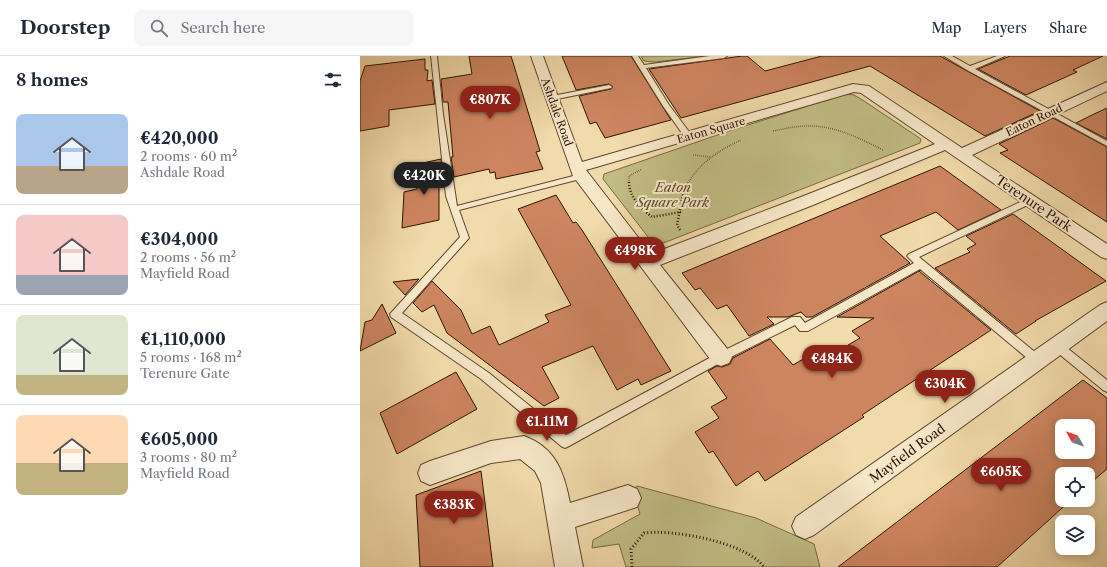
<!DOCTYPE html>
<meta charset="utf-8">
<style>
body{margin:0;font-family:"Libre Caslon Text",serif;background:#f6f6f7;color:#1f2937;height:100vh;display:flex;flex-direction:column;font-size:15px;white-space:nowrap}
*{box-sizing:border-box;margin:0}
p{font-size:13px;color:#747a83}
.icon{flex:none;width:22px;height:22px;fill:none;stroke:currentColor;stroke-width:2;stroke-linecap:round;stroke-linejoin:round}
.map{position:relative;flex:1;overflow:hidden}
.sheet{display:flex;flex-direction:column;background:#fff;width:360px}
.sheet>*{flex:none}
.needle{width:26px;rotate:310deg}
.buttons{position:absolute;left:695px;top:363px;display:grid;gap:8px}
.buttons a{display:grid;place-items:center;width:40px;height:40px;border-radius:8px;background:#fff;box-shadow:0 2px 10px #0003;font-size:20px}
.price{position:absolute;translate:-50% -34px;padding:0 9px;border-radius:14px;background:#8f2418;color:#fff;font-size:13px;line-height:26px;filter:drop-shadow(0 1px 2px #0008)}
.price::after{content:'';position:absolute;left:50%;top:24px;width:12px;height:9px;margin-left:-6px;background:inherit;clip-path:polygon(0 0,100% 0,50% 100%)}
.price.selected{background:#222;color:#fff}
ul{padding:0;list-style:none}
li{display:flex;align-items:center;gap:12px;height:100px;padding:0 16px}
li+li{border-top:1px solid #e0e1e3}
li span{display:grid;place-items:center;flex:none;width:112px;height:80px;border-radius:8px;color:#555}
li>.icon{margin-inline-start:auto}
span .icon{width:48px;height:48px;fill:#fffc;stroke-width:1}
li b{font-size:17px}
h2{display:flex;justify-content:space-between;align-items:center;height:48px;padding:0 16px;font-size:17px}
header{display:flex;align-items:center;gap:24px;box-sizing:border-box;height:56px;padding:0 20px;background:#fff;border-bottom:1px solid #e0e1e3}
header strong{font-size:19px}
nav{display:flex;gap:22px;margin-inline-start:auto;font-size:14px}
.search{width:280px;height:36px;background:#f6f6f7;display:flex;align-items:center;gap:10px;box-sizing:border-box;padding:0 14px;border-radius:8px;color:#747a83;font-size:15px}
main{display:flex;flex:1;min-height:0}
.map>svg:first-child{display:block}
.green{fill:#c1bd84;stroke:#786942}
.building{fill:#cd8560;stroke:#2e1500;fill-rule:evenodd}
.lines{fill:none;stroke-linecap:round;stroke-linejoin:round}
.service-casing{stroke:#5f462b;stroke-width:2}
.minor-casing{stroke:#5f462b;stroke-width:2}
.path-far2{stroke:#2e1500;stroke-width:1.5;stroke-dasharray:0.5 1.5;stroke-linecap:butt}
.path-far1{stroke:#2e1500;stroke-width:2.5;stroke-dasharray:1 2;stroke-linecap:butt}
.path{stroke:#2e1500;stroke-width:3;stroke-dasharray:1 2.5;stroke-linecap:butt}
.service{fill:#f6e7c8;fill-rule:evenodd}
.minor{fill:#f6e7c8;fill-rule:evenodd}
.labels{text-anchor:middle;stroke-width:4;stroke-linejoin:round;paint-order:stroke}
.far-street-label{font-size:11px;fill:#2e1500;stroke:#f6e7c8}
.park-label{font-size:13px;font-style:italic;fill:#5a4728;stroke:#f6e7c8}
.street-label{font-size:13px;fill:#2e1500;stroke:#f6e7c8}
</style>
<header>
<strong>Doorstep</strong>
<div class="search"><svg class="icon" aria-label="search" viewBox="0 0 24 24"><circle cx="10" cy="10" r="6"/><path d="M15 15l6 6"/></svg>Search here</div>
<nav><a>Map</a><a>Layers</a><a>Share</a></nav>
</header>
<main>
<section class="sheet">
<h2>8 homes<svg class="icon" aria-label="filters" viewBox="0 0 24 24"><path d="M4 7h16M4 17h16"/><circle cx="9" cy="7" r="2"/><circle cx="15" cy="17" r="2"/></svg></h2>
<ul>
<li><span style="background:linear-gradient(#a9c7e8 65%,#b9a48a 0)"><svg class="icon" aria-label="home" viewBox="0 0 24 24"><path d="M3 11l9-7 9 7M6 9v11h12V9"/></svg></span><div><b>€420,000</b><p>2 rooms · 60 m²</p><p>Ashdale Road</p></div></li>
<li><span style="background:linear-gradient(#f6c9c9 75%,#9aa5b1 0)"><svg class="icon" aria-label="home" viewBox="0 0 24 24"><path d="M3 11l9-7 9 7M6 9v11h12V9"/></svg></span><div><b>€304,000</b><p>2 rooms · 56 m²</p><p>Mayfield Road</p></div></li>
<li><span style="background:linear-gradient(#dfe7d0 75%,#c2b280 0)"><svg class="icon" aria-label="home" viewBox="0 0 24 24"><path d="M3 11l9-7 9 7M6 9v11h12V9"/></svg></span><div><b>€1,110,000</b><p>5 rooms · 168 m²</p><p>Terenure Gate</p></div></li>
<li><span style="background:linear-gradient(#ffd9b3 60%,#c2b280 0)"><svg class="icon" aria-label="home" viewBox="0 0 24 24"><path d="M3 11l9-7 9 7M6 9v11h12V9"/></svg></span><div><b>€605,000</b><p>3 rooms · 80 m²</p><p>Mayfield Road</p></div></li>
</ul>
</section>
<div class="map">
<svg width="747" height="511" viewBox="0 0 747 511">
<rect width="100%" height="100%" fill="#f1daab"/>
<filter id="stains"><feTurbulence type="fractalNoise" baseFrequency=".005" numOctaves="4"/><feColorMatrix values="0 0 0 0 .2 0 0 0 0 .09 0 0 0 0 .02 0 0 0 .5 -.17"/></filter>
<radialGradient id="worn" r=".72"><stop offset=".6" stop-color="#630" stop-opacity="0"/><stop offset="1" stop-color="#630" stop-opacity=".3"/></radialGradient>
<!-- green -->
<path class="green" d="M281 0H347L295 6 284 5Z
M486 38 494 39 501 43 561 83 560 87 306 186 297 188 292 186 243 123 244 118 372 74Z
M277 430 396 462 454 488 460 511H266L259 488 232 492 233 484 280 458 273 434Z"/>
<!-- building -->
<path class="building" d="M109 0H151L180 95 176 96 183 113 136 123 135 116 130 117 129 113 94 121 91 101H93L88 46H83L81 23 112 18Z
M202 0H271L311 64 245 82 236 66 230 68 219 40 251 33 253 31 249 28 216 34Z
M382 0H387L405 15 462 0H580L680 55 625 80 510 10 321 62 289 13Z
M650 0H743L713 14 717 16 666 39 618 13Z
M65 3V14H68L67 25 72 24 75 48 29 54V70L0 75V25L5 10Z
M747 52V83L716 67 732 59Z
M693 62 747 91V166L640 97 648 94 639 88Z
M81 103 83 123 79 124V164L42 172 44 136 57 133 58 108Z
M580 110 641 154 598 174 576 156 520 180 550 207 452 261H446L441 256 428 261H407L414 268 389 280 367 249 357 253 340 232 335 234 322 217Z
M196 139 213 167 216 166 222 174 311 315 281 329 278 323 257 334 233 290 182 311 199 342 184 350 87 277 74 249 62 256 53 247 72 225 101 254 112 278 130 270 139 289 189 266 185 259 211 249 158 153Z
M653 158 746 225 675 265H676L656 278 575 212 610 196 607 193 616 188 606 180Z
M559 215 631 274 502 359 504 361 405 425 398 415 376 430 353 395 349 397 335 376 359 362 351 351 367 342 348 315 357 310 362 311 370 308 373 302 410 283 433 309 445 302 453 310 500 282 492 275 514 262 477 261Z
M59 223 45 239 33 226Z
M22 248 36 277 0 295 5 266 12 264Z
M96 316 117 353 37 398 20 357Z
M723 324 747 342V413L728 429V418H702V444H711L637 511H478ZM702 370H728V396H702Z
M121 415 133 511H60L56 439Z"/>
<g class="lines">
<!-- service casing -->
<g class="service-casing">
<path id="service" d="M71 0H77L83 58 97 150 221 118 225 120 224 122 99 154 109 182 42 257 129 317 206 379 357 298 432 261H440L445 267 554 207 547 200 549 198 671 141 675 144 674 146 559 201 681 301 682 304 681 307 677 308 673 307 560 213 448 275H440L435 269 365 304 209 390 205 392 201 390 121 323 31 261 30 258 100 181 86 140Z
M272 0H278L284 9 350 0H367L364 2 286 12 309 49 333 81 332 83H326L303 50Z
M584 0H592L610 10 637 0H645L615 13 747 85V90L607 14Z
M249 29 252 31 251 32 192 44 189 42 192 40Z
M697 286 701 287 747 324V336L743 334 693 293 692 290 693 287Z"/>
</g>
<!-- minor casing -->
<g class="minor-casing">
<path id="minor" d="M171 0H183L222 106 493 28 509 30 602 92 747 26V35L612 99 747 188V203L741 201 585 94 453 149 300 209 369 295 372 301 369 307 361 310 353 307 213 120ZM494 36 501 37 575 88 441 141 291 198 226 114Z
M747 246V265L454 479 445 483 436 479 432 470 436 461 740 249Z
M164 380C196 392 204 416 210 447L268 429 277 433 281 442 277 451 215 471 223 511H195L181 427 175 415 160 403 131 407 70 429 61 425 58 417 61 409 70 405 131 385Z"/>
</g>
<!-- path-far2 -->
<path class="path-far2" d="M413 75C424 73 435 70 447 70 474 69 499 82 523 94
M333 99 350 101
M269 127V120L282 113
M328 127C340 106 360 94 381 84"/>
<!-- path-far1 -->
<path class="path-far1" d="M269 126C269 141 281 152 292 161L321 156
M320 174 317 169 323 139 328 126"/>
<!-- path -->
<path class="path" d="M272 511 271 493 284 477C313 473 385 486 404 511"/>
<!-- service -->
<use href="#service" class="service"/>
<!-- minor -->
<use href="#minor" class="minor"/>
</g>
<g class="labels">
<!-- far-street labels -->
<g class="far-street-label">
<text transform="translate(197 56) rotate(70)" y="4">Ashdale Road</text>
<text transform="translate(674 64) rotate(-25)" y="4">Eaton Road</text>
<text transform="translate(351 74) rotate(-16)" y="4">Eaton Square</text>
</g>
<!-- park labels -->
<g class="park-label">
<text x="313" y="136">Eaton<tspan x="313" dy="15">Square Park</tspan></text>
</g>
<!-- street labels -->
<g class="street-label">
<text transform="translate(674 147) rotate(34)" y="5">Terenure Park</text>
<text transform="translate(547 397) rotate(-36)" y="5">Mayfield Road</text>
</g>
</g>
<rect width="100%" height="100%" filter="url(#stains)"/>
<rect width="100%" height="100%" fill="url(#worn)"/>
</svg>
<div class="buttons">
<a><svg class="needle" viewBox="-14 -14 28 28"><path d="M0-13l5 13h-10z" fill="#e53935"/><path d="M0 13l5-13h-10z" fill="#747a83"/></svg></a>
<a><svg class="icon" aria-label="locate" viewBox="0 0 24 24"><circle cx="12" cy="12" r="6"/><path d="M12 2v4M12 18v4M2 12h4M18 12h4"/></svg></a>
<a><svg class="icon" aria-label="layers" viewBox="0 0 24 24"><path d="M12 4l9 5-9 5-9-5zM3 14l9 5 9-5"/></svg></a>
</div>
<b class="price" style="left:130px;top:64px">€807K</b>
<b class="price selected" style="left:64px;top:140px">€420K</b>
<b class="price" style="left:275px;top:215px">€498K</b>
<b class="price" style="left:472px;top:323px">€484K</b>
<b class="price" style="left:585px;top:348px">€304K</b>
<b class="price" style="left:187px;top:386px">€1.11M</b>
<b class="price" style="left:641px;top:436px">€605K</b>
<b class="price" style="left:94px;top:469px">€383K</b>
</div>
</main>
